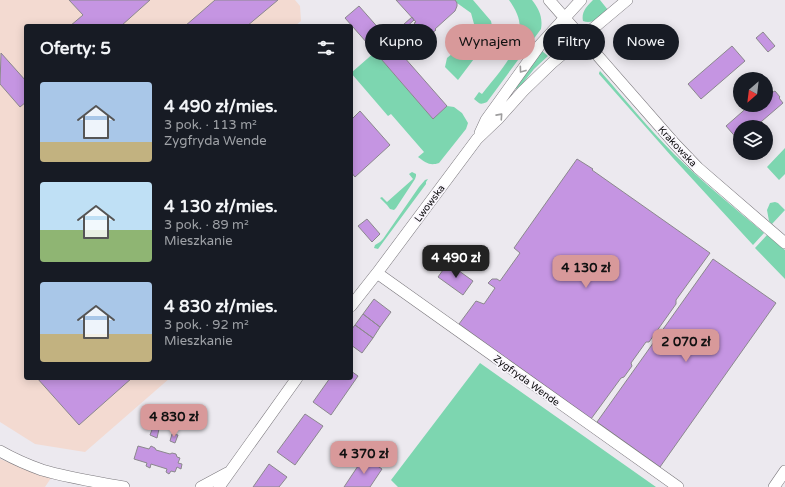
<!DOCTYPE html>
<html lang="pl">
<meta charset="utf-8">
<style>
body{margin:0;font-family:"Varela Round",sans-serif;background:#20242c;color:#f1f3f6;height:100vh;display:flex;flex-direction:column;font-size:15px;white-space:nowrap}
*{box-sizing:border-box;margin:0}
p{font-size:13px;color:#9ea1a6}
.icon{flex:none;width:22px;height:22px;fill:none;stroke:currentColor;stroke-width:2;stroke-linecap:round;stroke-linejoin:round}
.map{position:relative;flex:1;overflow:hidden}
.details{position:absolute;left:24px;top:24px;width:329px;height:356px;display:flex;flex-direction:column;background:#171b24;border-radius:4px;box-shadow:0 2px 10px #0003}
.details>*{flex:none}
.banner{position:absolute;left:365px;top:24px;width:360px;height:36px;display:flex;gap:8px}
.needle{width:26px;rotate:208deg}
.fabs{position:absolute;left:733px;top:72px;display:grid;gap:8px}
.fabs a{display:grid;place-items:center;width:40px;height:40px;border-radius:50%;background:#171b24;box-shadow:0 2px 10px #0003;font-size:20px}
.price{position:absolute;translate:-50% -34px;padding:0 9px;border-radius:8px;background:#d8999a;color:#111;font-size:13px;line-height:26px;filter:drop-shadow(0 1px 2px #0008)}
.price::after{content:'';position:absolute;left:50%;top:24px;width:12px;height:9px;margin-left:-6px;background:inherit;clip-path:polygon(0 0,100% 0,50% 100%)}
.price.active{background:#222;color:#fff}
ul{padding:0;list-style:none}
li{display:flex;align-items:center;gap:12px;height:100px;padding:0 16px}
li span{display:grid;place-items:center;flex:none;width:112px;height:80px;border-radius:4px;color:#555}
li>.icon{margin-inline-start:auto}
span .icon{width:48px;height:48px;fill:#fffc;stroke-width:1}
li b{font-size:17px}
h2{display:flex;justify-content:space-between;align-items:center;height:48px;padding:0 16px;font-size:17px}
.chip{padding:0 14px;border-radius:18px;background:#171b24;box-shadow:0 2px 10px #0003;font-size:14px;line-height:36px}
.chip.active{background:#d8999a;color:#111}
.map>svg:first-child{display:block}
.industrial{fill:#f3dad1}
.green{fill:#7dd6b0}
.building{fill:#c595e2;stroke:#8b888d}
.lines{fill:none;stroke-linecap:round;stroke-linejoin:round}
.minor-casing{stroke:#7b787d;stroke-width:12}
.minor{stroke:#fff;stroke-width:11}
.oneway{stroke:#9e9d9e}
.labels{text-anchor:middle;stroke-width:3.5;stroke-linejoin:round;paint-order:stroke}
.street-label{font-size:10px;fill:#0c0b0d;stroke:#f9f6fc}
</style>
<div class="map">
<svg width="785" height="487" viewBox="0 0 785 487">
<rect width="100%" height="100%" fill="#ece9ef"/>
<!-- industrial -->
<path class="industrial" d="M0 0H295L300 6 301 21 295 26H26V378H170L85 452 35 444 0 422Z
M0 459 51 478 45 487H0Z"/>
<!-- green -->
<path class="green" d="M454 0H473L491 21 493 31 489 39 458 80 445 67 447 58 464 44 473 35 474 24 471 13 457 3Z
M509 0H532C539 9 543 17 541 29L487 102C480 105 480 104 474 99L479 92 482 94C498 73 529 42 517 14 515 9 512 4 509 0Z
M593 0H600L608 10C601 16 593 25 583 21 581 12 587 6 593 0Z
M542 51 548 56 534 69 520 87 517 89 515 88Z
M375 52 433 118 447 106 454 107 462 113 468 123 466 129 439 163C430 166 426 163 418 157L424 152 391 114 388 116 351 73Z
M600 71C625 99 648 128 674 154 702 182 734 207 764 233L753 245 673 158 599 74V73Z
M785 148V174L779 180 767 167Z
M412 172 416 174V176L415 179 396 208 394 210 390 209 387 205 380 198 382 197 387 202 413 179 409 174Z
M428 179 426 182V184L378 249 374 248 375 245 380 242 383 239 419 187 425 180Z
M775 202 778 203 785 210 772 224 769 221 767 210 770 203Z
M767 235 785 250V279L755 248Z
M480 363 656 487H398L391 480Z"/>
<!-- building -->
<path class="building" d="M69 0H150L121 26H70L83 15Z
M215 0H278L247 26H185Z
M396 0H455L457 3V6L455 11 435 29 436 30 427 37 414 23 416 22Z
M359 6 389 40 375 52 345 18Z
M412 17 414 20 390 42 387 39Z
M763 32 775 46 768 52 756 38Z
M389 40 447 106 433 119 375 52Z
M732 46 745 61 701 99 688 84Z
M1 53 26 81V102L20 107 0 84Z
M769 88 773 92 775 91 780 97 779 98 783 103 755 127H740V141H739L726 126 750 105H766V91Z
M360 111 390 145 355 177 351 172V120Z
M577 159 593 169 592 170 710 253 676 300V304L649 342H646L631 363 632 366 624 377 621 378 591 419 459 324 476 301 484 304 495 288 488 283 492 279H497L500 281 520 253 514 248Z
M367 219 380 234 372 242 358 226Z
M713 259 776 303 660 467 597 422Z
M448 263 473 281 463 295 438 277Z
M374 299 391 312 380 327 363 314Z
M363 314 380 327 373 338 355 325Z
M355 325 373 338 362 353 351 345V330Z
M351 371 358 376 331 415 313 402 330 378H351Z
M37 378H132L79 425Z
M305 414 323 426 295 465 277 452Z
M153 427 159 429 157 438 150 435Z
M172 434 178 435 175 443 170 441Z
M138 446 149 449 151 446 155 448 156 450 170 454 172 453 176 454 177 457 180 458 178 463 182 464 181 469 177 467 175 472 171 471 169 474 166 472 167 469 151 464 150 468 146 466 147 463 134 459Z
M364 457 382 469 370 487H344Z
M269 464 287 477 279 487H253Z"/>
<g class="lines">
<!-- minor casing -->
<g class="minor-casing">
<path id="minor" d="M549 0 675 144 698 168 785 243
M480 133 486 120 540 45 581 0
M377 273 678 487
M351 306 377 273 477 139 498 119 523 91 552 63 627 0
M0 451C14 459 28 465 42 470 69 478 97 482 124 487
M201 487 227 473
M219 487 297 378
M774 487 785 471"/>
</g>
<!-- minor -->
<use href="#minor" class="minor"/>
</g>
<!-- one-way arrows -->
<defs><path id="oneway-chevron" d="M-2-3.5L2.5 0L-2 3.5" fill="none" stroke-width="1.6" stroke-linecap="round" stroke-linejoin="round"/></defs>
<g class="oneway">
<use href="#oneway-chevron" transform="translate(522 70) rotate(126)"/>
<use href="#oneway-chevron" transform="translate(500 116) rotate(-48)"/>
</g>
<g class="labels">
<!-- street labels -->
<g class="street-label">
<text transform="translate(678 146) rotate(47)" y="4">Krakowska</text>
<text transform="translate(429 203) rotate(-53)" y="4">Lwowska</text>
<text transform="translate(527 380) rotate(36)" y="4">Zygfryda Wende</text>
</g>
</g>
</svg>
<div class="fabs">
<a><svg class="needle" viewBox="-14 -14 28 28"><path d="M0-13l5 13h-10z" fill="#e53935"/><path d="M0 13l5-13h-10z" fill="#9ea1a6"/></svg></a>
<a><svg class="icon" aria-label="layers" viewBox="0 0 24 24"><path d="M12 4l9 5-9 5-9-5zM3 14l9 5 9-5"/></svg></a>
</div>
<b class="price active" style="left:456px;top:279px">4 490 zł</b>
<b class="price" style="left:586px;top:289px">4 130 zł</b>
<b class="price" style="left:686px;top:363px">2 070 zł</b>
<b class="price" style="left:174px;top:438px">4 830 zł</b>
<b class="price" style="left:364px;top:475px">4 370 zł</b>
<div class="banner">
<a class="chip">Kupno</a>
<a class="chip active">Wynajem</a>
<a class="chip">Filtry</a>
<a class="chip">Nowe</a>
</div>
<section class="details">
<h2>Oferty: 5<svg class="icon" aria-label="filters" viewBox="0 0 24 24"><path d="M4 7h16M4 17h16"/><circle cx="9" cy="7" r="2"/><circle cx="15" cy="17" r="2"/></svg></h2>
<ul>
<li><span style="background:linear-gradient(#a9c7e8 75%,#c2b280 0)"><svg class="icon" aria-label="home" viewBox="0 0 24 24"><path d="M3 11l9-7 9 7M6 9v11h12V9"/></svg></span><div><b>4 490 zł/mies.</b><p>3 pok. · 113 m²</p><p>Zygfryda Wende</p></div></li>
<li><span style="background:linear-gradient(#bfe0f5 60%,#8fb573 0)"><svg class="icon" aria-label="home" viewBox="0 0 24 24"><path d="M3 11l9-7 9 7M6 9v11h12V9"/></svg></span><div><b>4 130 zł/mies.</b><p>3 pok. · 89 m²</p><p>Mieszkanie</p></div></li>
<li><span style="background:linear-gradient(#a9c7e8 65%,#c2b280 0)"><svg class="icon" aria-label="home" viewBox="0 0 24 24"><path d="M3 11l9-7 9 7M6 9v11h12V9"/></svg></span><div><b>4 830 zł/mies.</b><p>3 pok. · 92 m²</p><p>Mieszkanie</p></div></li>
</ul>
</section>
</div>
